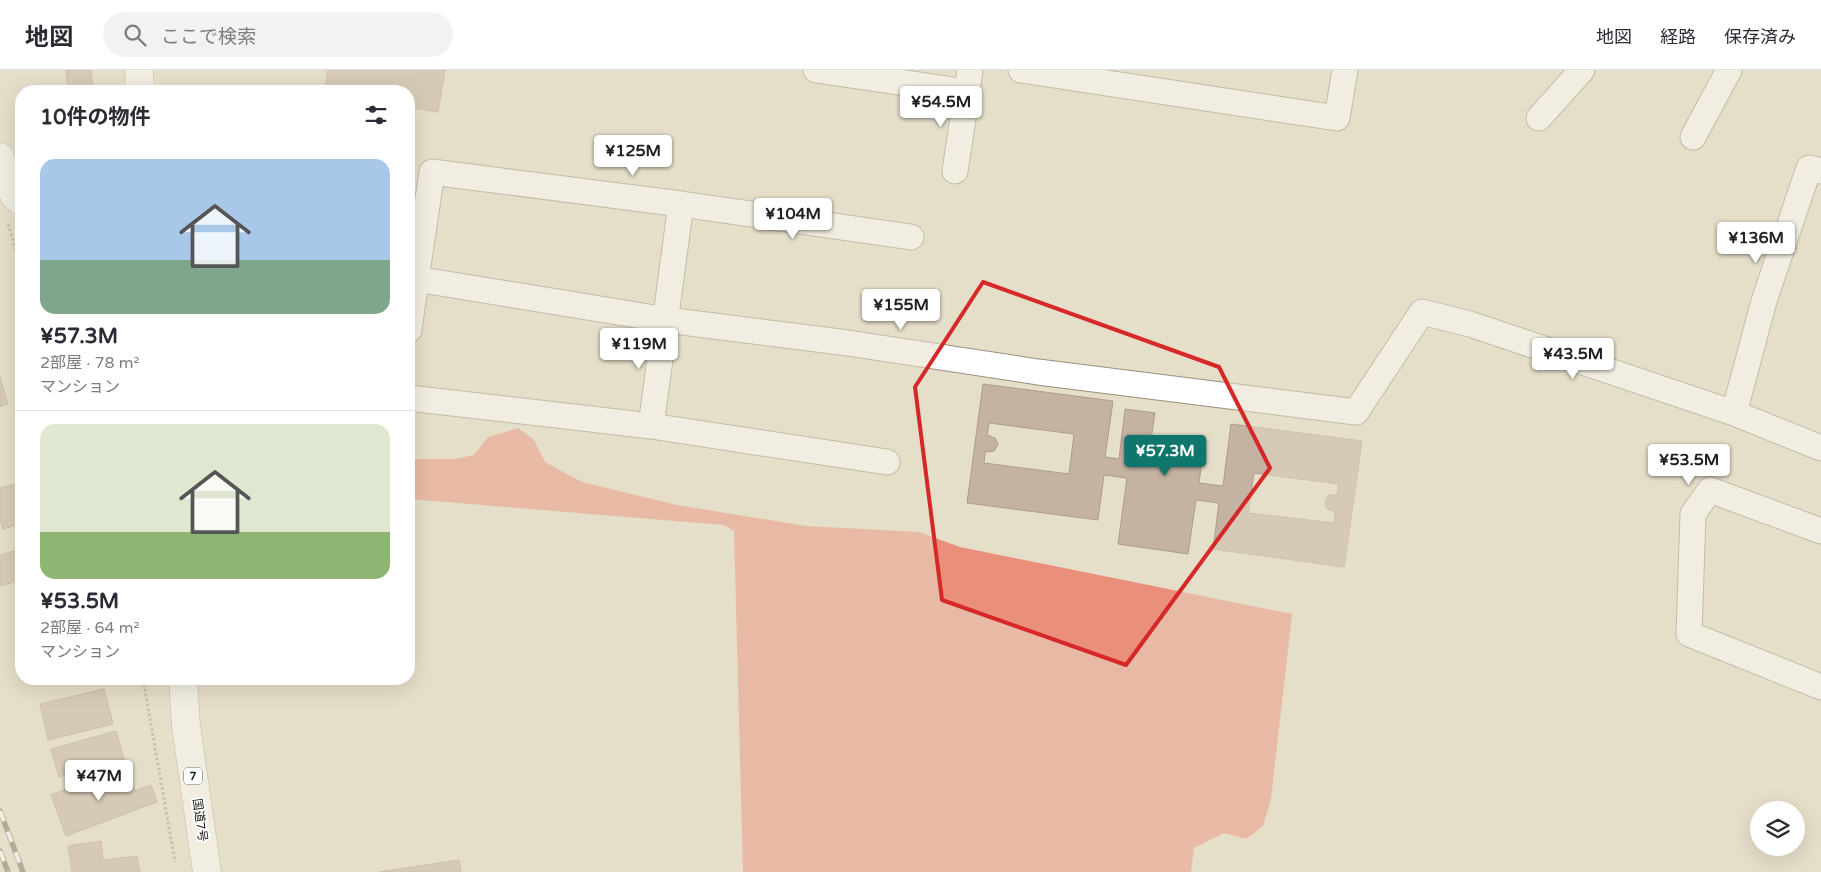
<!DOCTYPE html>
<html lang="ja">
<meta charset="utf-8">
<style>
body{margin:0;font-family:"Varela Round","Noto Sans JP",sans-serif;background:#f2f2f3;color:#2b2b33;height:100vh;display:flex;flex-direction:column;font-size:19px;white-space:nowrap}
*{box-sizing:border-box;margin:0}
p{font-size:16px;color:#7c7c81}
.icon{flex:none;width:28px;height:28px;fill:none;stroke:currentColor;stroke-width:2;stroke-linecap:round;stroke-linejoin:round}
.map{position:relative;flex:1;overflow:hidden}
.side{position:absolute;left:15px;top:15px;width:400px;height:600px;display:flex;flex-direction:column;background:#fff;border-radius:20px;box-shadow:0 5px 20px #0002}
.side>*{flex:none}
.buttons{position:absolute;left:1750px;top:731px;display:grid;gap:10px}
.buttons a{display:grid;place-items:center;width:55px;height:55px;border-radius:50%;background:#fff;box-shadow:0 5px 20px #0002;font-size:25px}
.price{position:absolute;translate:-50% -42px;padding:0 11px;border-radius:5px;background:#fff;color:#222;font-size:16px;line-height:32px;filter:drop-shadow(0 1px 2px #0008)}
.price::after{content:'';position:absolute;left:50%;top:30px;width:15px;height:11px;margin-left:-8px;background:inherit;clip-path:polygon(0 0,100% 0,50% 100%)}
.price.current{background:#0f766e;color:#fff}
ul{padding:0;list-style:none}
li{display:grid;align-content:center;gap:10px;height:265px;padding:0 25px}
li+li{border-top:1px solid #e1e1e2}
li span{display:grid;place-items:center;height:155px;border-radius:15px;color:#555}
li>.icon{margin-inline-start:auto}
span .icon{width:90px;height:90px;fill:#fffc;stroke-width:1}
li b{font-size:21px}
h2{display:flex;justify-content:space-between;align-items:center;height:60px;padding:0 25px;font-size:21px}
header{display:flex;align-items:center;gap:30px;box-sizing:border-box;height:70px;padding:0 25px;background:#fff;border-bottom:1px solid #e1e1e2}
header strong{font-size:24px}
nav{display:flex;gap:28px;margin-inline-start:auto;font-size:18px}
.search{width:350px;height:45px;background:#f2f2f3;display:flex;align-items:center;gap:12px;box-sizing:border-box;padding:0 18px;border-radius:28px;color:#7c7c81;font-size:19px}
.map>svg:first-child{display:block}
.forest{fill:#ea8f7b}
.building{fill:#c4b2a3;stroke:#ad9b8d;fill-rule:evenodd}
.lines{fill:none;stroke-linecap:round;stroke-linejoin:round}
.minor-casing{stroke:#99917e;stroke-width:27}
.tertiary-casing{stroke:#99917e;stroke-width:29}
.trunk-casing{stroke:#99917e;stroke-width:29}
.path{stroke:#a19c8b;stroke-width:3;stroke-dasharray:2.5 2.5;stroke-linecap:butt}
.minor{stroke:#fff;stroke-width:25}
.tertiary{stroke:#fff;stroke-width:28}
.trunk{stroke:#fff;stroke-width:28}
.rail-casing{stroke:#757063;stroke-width:5.5}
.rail{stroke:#fff;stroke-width:4;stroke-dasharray:11;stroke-linecap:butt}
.marked{fill:none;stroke:#d62828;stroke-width:4;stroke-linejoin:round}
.labels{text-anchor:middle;stroke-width:4;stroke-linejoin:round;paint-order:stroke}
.shield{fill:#fff;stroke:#5e5c57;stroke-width:1}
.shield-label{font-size:11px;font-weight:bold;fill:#19160f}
.street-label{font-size:12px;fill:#19160f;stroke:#fff}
</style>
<header>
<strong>地図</strong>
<div class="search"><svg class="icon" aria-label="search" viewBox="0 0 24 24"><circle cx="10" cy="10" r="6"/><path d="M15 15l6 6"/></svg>ここで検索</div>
<nav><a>地図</a><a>経路</a><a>保存済み</a></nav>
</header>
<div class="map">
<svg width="1821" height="802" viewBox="0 0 1821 802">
<rect width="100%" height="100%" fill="#e5dec9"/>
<!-- forest -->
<path class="forest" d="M518 358 534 370 545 392 582 412 677 435 806 456 919 462 960 477 1292 544 1271 729 1263 756 1246 769 1224 763 1194 778 1191 802H743L734 461 724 455 409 429V389H455L474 385 488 367Z"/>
<!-- building -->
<path class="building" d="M66 0H91L93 21H68Z
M328 0H445L438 42 409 37V21H324Z
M0 307 8 334 0 337Z
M983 314 1113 331 1105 387 1119 389 1125 339 1155 343 1150 376 1203 383 1199 413 1223 416 1231 354 1362 371 1344 497 1213 479 1219 433 1196 430 1188 484 1118 474 1127 408 1104 405 1098 450 967 433ZM989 353 1074 364 1069 404 984 393 985 382 994 381 998 374 995 368 987 365ZM1254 403 1339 414 1337 425H1329L1325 431 1327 439 1335 442 1334 453 1248 443Z
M16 414 18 423 21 422V454L3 459 0 449V418Z
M21 479V510L0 516V485Z
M104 619 113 654 48 670 40 634Z
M116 661 124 689 59 707 51 679Z
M108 703 110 710 128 703 135 721 151 715 157 732 66 766 51 725Z
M101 771 103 790 137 786 140 802H72L68 776Z
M459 790 461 802H379Z"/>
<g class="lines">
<!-- minor casing -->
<g class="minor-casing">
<path id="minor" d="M816 0 967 22 970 0
M1021 0 1337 48 1345 0
M1539 48 1582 0
M1693 67 1729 0
M955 101 967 22
M681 134 911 167
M409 208 416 209 409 260
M409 328 651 356 887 392
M1734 343 1764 231 1809 98 1821 101
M651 356 681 134 432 102 416 209 667 250 848 273 1038 302 1356 342 1422 242 1470 254 1734 343 1821 378
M1821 461 1710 420 1693 444 1689 564 1821 617"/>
</g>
<!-- tertiary casing -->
<g class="tertiary-casing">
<path id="tertiary" d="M0 87 14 125 21 131"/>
</g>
<!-- trunk casing -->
<g class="trunk-casing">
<path id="trunk" d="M139 0 140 21
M183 609 186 656 207 802"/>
</g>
<!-- path -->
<path class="path" d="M8 154 21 197
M143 609 175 792"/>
<!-- minor -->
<use href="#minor" class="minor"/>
<!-- tertiary -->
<use href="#tertiary" class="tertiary"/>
<!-- trunk -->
<use href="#trunk" class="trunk"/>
<!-- rail casing -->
<g class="rail-casing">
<path id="rail" d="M0 741 23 802
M0 781 8 802"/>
</g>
<!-- rail -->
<use href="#rail" class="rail"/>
</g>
<!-- marked area -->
<path d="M0 0H1821V802H0ZM983 212 1219 297 1270 398 1126 595 942 530 915 317Z" fill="#e5dec9" fill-opacity=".55" fill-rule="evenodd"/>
<path class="marked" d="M983 212 1219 297 1270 398 1126 595 942 530 915 317Z"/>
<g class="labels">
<!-- shield labels -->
<rect class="shield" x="184" y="697.5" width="18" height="17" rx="4"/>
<g class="shield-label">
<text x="193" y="710">7</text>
</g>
<!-- street labels -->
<g class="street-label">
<text transform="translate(200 750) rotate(82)" y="4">国道7号</text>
</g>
</g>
</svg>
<div class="buttons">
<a><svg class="icon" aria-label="layers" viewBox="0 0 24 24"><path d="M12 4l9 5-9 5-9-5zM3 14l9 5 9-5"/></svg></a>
</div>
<b class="price" style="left:941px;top:58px">¥54.5M</b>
<b class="price" style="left:633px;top:107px">¥125M</b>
<b class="price" style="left:793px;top:170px">¥104M</b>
<b class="price" style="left:1756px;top:194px">¥136M</b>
<b class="price" style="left:901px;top:261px">¥155M</b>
<b class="price" style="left:639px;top:300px">¥119M</b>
<b class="price" style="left:1573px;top:310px">¥43.5M</b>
<b class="price current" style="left:1165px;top:407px">¥57.3M</b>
<b class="price" style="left:1689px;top:416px">¥53.5M</b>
<b class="price" style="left:99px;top:732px">¥47M</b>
<section class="side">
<h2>10件の物件<svg class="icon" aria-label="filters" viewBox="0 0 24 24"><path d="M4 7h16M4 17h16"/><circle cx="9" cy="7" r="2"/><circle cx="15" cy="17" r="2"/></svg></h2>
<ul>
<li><span style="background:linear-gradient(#a9c7e8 65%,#7fa58c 0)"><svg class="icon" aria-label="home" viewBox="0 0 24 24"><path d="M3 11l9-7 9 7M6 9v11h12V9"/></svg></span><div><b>¥57.3M</b><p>2部屋 · 78 m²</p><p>マンション</p></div></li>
<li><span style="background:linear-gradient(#dfe7d0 70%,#8fb573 0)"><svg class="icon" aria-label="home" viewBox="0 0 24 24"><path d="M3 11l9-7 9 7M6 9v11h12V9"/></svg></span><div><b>¥53.5M</b><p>2部屋 · 64 m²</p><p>マンション</p></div></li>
</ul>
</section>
</div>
